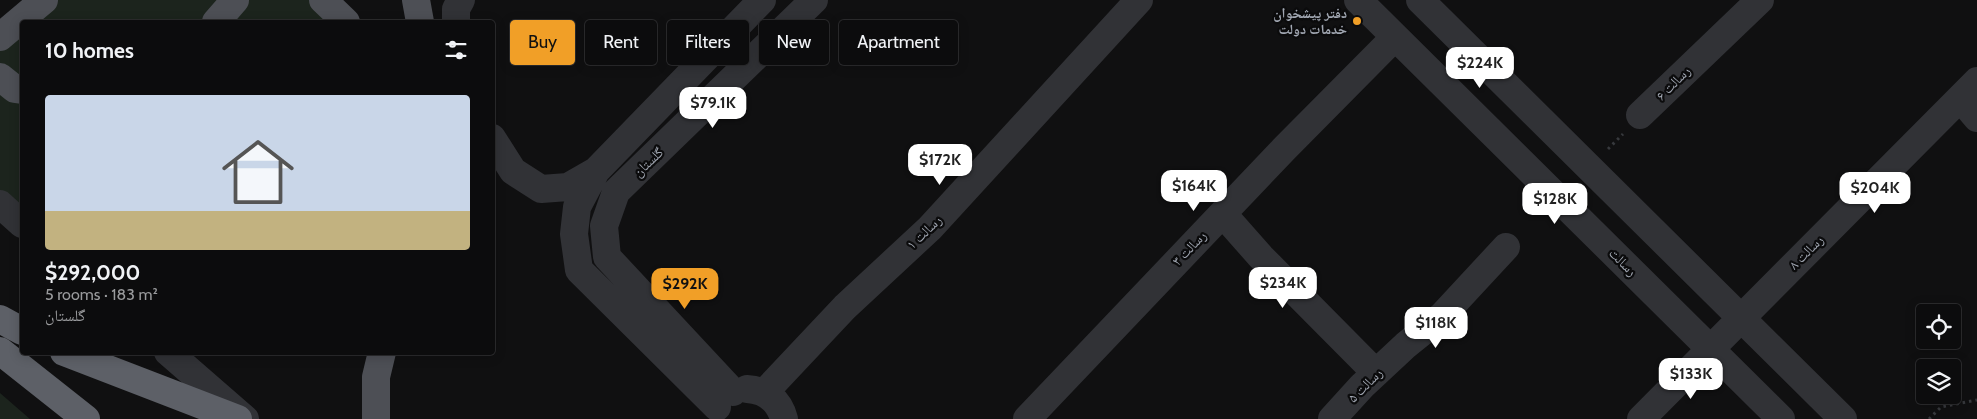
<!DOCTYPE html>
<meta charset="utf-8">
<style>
body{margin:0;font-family:Cabin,"Noto Naskh Arabic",sans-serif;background:#1a1a1b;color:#f1f3f6;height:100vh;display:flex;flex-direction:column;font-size:19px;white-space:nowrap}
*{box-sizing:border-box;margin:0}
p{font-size:16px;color:#9a9b9d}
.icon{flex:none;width:28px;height:28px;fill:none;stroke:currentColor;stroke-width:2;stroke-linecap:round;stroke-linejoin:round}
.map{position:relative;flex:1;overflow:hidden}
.side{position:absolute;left:20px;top:20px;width:475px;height:335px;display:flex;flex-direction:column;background:#0c0c0d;border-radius:5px;box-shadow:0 2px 12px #0003,0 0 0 1px #2c2c2e}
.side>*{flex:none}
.top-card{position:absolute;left:510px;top:20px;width:475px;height:45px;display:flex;gap:10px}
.fabs{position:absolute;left:1916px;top:304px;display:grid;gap:10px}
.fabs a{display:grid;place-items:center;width:45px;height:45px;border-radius:5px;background:#0c0c0d;box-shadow:0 2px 12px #0003,0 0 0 1px #2c2c2e;font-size:25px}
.price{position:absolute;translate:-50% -42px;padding:0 11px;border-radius:10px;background:#fff;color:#222;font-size:16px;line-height:32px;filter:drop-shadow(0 1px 2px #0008)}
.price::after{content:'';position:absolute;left:50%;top:30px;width:15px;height:11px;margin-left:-8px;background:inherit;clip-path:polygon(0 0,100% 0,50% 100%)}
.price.active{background:#f19f27;color:#111}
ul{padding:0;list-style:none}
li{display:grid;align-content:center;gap:10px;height:265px;padding:0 25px}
li span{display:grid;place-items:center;height:155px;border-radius:5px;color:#555}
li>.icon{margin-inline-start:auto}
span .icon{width:90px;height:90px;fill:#fffc;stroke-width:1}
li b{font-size:21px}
h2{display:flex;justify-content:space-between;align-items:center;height:60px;padding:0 25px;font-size:21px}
.tag{padding:0 18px;border-radius:5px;background:#0c0c0d;box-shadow:0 2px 12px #0003,0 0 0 1px #2c2c2e;font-size:18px;line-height:45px}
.tag.active{background:#f19f27;color:#111}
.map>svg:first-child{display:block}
.green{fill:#1c241d}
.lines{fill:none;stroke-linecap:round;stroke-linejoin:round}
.path{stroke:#37393d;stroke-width:3;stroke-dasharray:2.5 4;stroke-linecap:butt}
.minor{stroke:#313236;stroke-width:28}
.major{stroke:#4d4f55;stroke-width:28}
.highway{stroke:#5d6067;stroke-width:28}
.poi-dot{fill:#f19f27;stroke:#0b0b0c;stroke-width:2}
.labels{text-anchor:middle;stroke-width:4.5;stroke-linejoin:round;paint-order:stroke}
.poi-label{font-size:14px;font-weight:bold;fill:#a1a7b2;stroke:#0b0b0c;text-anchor:end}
.street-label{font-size:14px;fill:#a1a7b2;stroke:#0b0b0c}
</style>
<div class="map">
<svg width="1977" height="419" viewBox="0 0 1977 419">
<rect width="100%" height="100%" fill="#101011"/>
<!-- green -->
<path class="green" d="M57 0H318L342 22H22V213L0 193V39L40 6Z
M0 393 30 419H0Z"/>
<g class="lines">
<!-- path -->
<path class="path" d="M1608 149 1623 134
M1929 419 1941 407 1977 400"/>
<!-- minor -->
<path class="minor" d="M1358 0 1781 419
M1420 0 1843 419
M456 22V9L461 0
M1961 99 1977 118
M1640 115 1760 0
M492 138 513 171 541 189 568 187 596 171
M0 204 22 224
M1223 214 1261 257 1376 373
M168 352 245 419
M747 389C766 390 779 400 784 419
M733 392 607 257 604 226 616 192 814 0
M765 392 845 307 930 228 1139 0
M717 407 579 270 574 234 577 207 596 171 762 0
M1027 419 1284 149 1395 37
M1332 419 1362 386 1406 345 1442 316 1506 247
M1641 419 1977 81"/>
<!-- major -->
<path class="major" d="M323 0 346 22
M416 0 420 22
M216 22 235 0
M0 37 44 0
M0 77 15 89 22 90
M376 419V377L382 352"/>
<!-- highway -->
<path class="highway" d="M0 319 22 331
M0 351 86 419
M64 352 238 419"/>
</g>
<!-- markers -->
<circle class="poi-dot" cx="1357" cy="21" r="5"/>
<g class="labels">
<!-- poi labels -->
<g class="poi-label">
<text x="1347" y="18">دفتر پیشخوان<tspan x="1347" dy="16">خدمات دولت</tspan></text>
</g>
<!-- street labels -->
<g class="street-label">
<text transform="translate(1673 83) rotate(-45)" y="5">رسالت ۶</text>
<text transform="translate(648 162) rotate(-43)" y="5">گلستان</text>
<text transform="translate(924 232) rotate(-44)" y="5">رسالت ۱</text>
<text transform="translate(1189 248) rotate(-46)" y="5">رسالت ۳</text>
<text transform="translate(1806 252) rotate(-45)" y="5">رسالت ۸</text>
<text transform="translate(1623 262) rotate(45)" y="5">رسالت</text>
<text transform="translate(1365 385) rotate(-45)" y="5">رسالت ۵</text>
</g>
</g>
</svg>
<div class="fabs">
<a><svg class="icon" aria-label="locate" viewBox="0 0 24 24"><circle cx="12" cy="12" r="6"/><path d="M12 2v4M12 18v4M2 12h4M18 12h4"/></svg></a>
<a><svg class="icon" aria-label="layers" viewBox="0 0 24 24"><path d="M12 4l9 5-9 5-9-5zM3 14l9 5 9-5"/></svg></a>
</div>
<b class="price" style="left:1480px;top:89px">$224K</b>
<b class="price" style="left:713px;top:129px">$79.1K</b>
<b class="price" style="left:940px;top:186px">$172K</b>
<b class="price" style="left:1194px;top:212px">$164K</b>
<b class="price" style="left:1875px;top:214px">$204K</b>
<b class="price" style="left:1555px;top:225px">$128K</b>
<b class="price" style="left:1283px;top:309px">$234K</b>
<b class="price active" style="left:685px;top:310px">$292K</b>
<b class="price" style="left:1436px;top:349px">$118K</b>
<b class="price" style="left:1691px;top:400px">$133K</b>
<div class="top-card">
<a class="tag active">Buy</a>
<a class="tag">Rent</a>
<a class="tag">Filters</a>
<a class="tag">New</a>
<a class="tag">Apartment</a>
</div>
<section class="side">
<h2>10 homes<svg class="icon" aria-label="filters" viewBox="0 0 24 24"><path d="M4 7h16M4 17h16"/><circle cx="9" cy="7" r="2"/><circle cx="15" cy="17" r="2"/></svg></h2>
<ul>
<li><span style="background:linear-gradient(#c9d6e8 75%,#c2b280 0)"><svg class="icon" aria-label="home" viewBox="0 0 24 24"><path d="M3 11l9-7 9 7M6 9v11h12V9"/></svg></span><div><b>$292,000</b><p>5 rooms · 183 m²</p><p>گلستان</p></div></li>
</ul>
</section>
</div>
